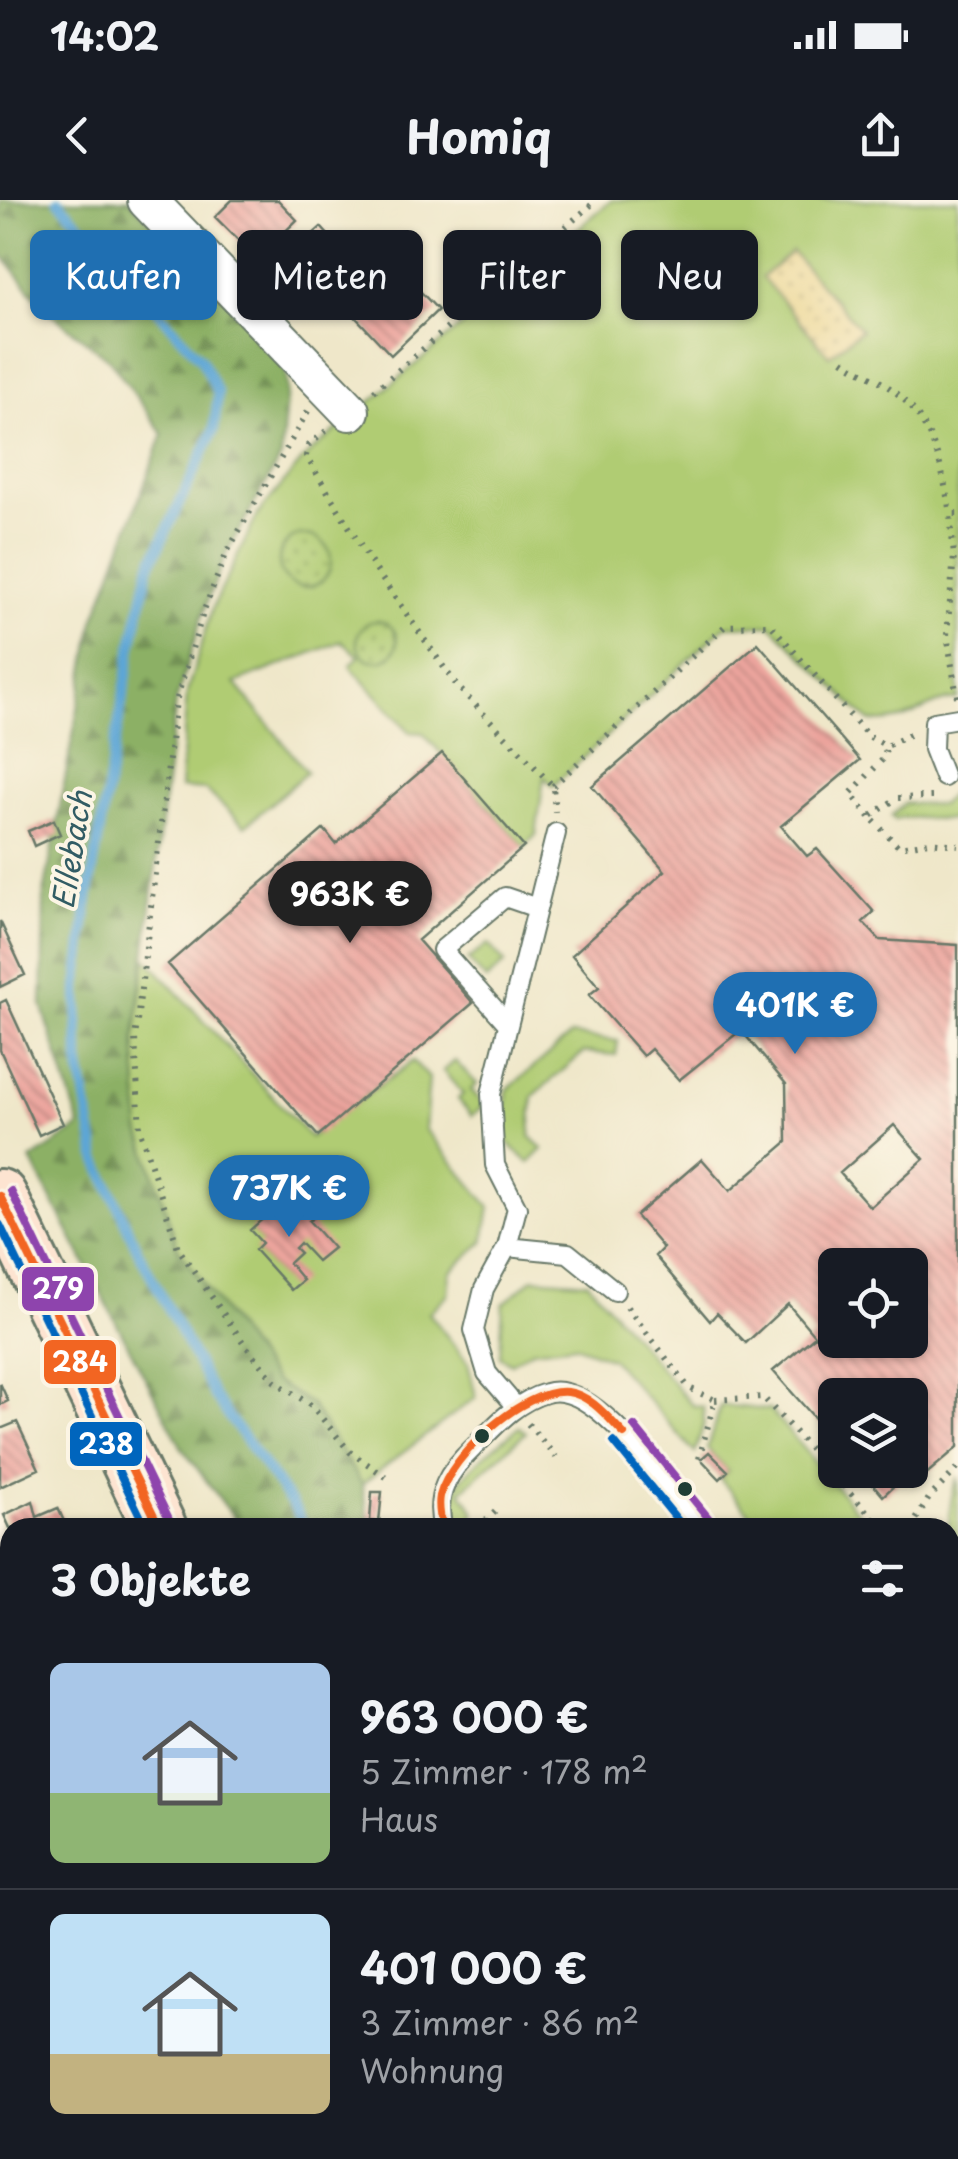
<!DOCTYPE html>
<html lang="de">
<meta charset="utf-8">
<style>
body{margin:0;font-family:"Playpen Sans",sans-serif;background:#20242c;color:#f1f3f6;height:100vh;display:flex;flex-direction:column;font-size:38px;white-space:nowrap}
*{box-sizing:border-box;margin:0}
p{font-size:32px;color:#9ea1a6}
.icon{flex:none;width:55px;height:55px;fill:none;stroke:currentColor;stroke-width:2;stroke-linecap:round;stroke-linejoin:round}
.map{position:relative;flex:1;overflow:hidden}
.details{position:absolute;left:0px;top:1318px;width:960px;height:642px;display:flex;flex-direction:column;background:#171b24;border-radius:30px 30px 0 0;box-shadow:0 2px 8px #0004}
.details>*{flex:none}
.hud{position:absolute;left:30px;top:30px;width:900px;height:90px;display:flex;gap:20px}
.fabs{position:absolute;left:818px;top:1048px;display:grid;gap:20px}
.fabs a{display:grid;place-items:center;width:110px;height:110px;border-radius:15px;background:#171b24;box-shadow:0 2px 8px #0004;font-size:50px}
.price{position:absolute;translate:-50% -85px;padding:0 22px;border-radius:35px;background:#1f6fb2;color:#fff;font-size:32px;line-height:65px;filter:drop-shadow(0 2px 5px #0008)}
.price::after{content:'';position:absolute;left:50%;top:60px;width:30px;height:22px;margin-left:-15px;background:inherit;clip-path:polygon(0 0,100% 0,50% 100%)}
.price.selected{background:#222;color:#fff}
ul{padding:0;list-style:none}
li{display:flex;align-items:center;gap:30px;height:250px;padding:0 50px}
li+li{border-top:2px solid #363941}
li span{display:grid;place-items:center;flex:none;width:280px;height:200px;border-radius:15px;color:#555}
li>.icon{margin-inline-start:auto}
span .icon{width:120px;height:120px;fill:#fffc;stroke-width:1}
li b{font-size:42px}
h2{display:flex;justify-content:space-between;align-items:center;height:120px;padding:0 50px;font-size:42px}
.chip{padding:0 35px;border-radius:15px;background:#171b24;box-shadow:0 2px 8px #0004;font-size:35px;line-height:90px}
.chip.selected{background:#1f6fb2;color:#fff}
.status{display:flex;justify-content:space-between;align-items:center;height:70px;padding:0 50px;background:#171b24;direction:ltr}
.status svg{height:28px;fill:currentColor}
header{display:flex;justify-content:space-between;align-items:center;height:130px;padding:0 50px;background:#171b24;font-size:45px;font-weight:700}
.map>svg:first-child{display:block}
.grass{fill:#b0cc73;stroke:#688454;stroke-width:2.5}
.forest{fill:url(#forest-firs);stroke:#56764c;stroke-width:2.5}
.sand{fill:url(#sand-dots);stroke:#868c69;stroke-width:2.5}
.park{fill:url(#park-dots);stroke:#688454;stroke-width:2.5}
.garden{fill:url(#garden-furrows);stroke:#688454;stroke-width:2.5}
.lines{fill:none;stroke-linecap:round;stroke-linejoin:round}
.stream{stroke:#5da6d5;stroke-width:10}
.building{fill:url(#building-back-hatch);fill-rule:evenodd}
.service-casing{stroke:#687868;stroke-width:22}
.minor-casing{stroke:#687868;stroke-width:42}
.secondary-casing{stroke:#687868;stroke-width:58}
.path{stroke:#687868;stroke-width:6;stroke-dasharray:2.5 8;stroke-linecap:butt}
.service{stroke:#fff;stroke-width:18}
.minor{stroke:#fff;stroke-width:38}
.secondary{stroke:#fde4d1;stroke-width:52}
.bus-1-casing{stroke:#fcf5e5;stroke-width:15}
.bus-2-casing{stroke:#fcf5e5;stroke-width:15}
.bus-3-casing{stroke:#fcf5e5;stroke-width:15}
.bus-1{stroke:#f26522;stroke-width:8}
.bus-2{stroke:#0065bd;stroke-width:8}
.bus-3{stroke:#8e44ad;stroke-width:8}
.bus-dot{fill:#1f3d34;stroke:#fcf5e5;stroke-width:4}
.labels{text-anchor:middle;stroke-width:8;stroke-linejoin:round;paint-order:stroke}
.water-label{font-size:30px;font-style:italic;fill:#325c64;stroke:#fcf5e5}
.line-badge{stroke:#fcf5e5;stroke-width:4}
.badge-label{font-size:28px;text-anchor:middle;font-weight:bold;fill:#fff}
</style>
<div class="status"><b>14:02</b><svg viewBox="0 0 49 12"><path d="M0 12V9h3v3zM5 12V6h3v6zM10 12V3h3v9zM15 12V0h3v12zM26 1h20v11H26zM47 4h2v5h-2z"/></svg></div>
<header><svg class="icon" aria-label="back" viewBox="0 0 24 24"><path d="M15 5l-7 7 7 7"/></svg>Homiq<svg class="icon" aria-label="share" viewBox="0 0 24 24"><path d="M12 15V3M7 8l5-5 5 5M5 13v7h14v-7"/></svg></header>
<div class="map">
<svg width="958" height="1959" viewBox="0 0 958 1959">
<defs>
<pattern id="forest-firs" width="22" height="20" patternUnits="userSpaceOnUse" patternTransform="scale(2.5)"><rect width="22" height="20" fill="#8cb065"/><path d="M5 1l3.5 6h-7zM16 11l3.5 6h-7z" fill="#729054"/></pattern>
<pattern id="sand-dots" width="8" height="8" patternUnits="userSpaceOnUse" patternTransform="scale(2.5)"><rect width="8" height="8" fill="#eeda9e"/><path d="M2 2h.1M6 6h.1" fill="none" stroke="#ccbc89" stroke-width="1.8" stroke-linecap="round"/></pattern>
<pattern id="park-dots" width="8" height="8" patternUnits="userSpaceOnUse" patternTransform="scale(2.5)"><rect width="8" height="8" fill="#b0cc73"/><path d="M2 2h.1M6 6h.1" fill="none" stroke="#8fa75f" stroke-width="1.8" stroke-linecap="round"/></pattern>
<pattern id="garden-furrows" width="10" height="10" patternUnits="userSpaceOnUse" patternTransform="scale(2.5)"><rect width="10" height="10" fill="#b0cc73"/><path d="M-1 1l2-2M0 10L10 0M9 11l2-2" fill="none" stroke="#8fa75f"/></pattern>
<pattern id="building-back-hatch" width="6" height="6" patternUnits="userSpaceOnUse" patternTransform="scale(2.5)"><rect width="6" height="6" fill="#eca49d"/><path d="M-1 5l2 2M0 0l6 6M5-1l2 2" fill="none" stroke="#bf8781"/></pattern>
</defs>
<rect width="100%" height="100%" fill="#fcf5e5"/>
<filter id="ink" filterUnits="userSpaceOnUse"><feTurbulence type="fractalNoise" baseFrequency=".01" numOctaves="2"/><feDisplacementMap in="SourceGraphic" scale="20" xChannelSelector="R" yChannelSelector="G"/><feConvolveMatrix kernelMatrix="1 2 1 2 8 2 1 2 1" color-interpolation-filters="sRGB"/></filter>
<filter id="wash" filterUnits="userSpaceOnUse"><feTurbulence type="fractalNoise" baseFrequency=".0048" numOctaves="4" result="noise"/><feDisplacementMap in="SourceGraphic" scale="40" xChannelSelector="R" yChannelSelector="G"/><feGaussianBlur stdDeviation="2.25" result="paint"/><feColorMatrix in="noise" values="0 0 0 0 0 0 0 0 0 0 0 0 0 0 0 0 0 1.4 0 .05"/><feComposite in="paint" operator="in"/></filter>
<g filter="url(#wash)">
<rect width="100%" height="100%" fill="#efe7c9"/>
<!-- grass -->
<path class="grass" d="M612 0H958V499C923 501 911 526 869 521L771 425 725 426 553 586 544 577 536 635 524 647 423 533 410 532 350 466 359 456 342 441 235 483 307 572 245 626 206 590 180 588 187 492 212 409 258 314 306 256Z
M958 588V620L901 617 895 620 891 616 905 603 940 605Z
M488 744 505 763 486 780 468 760Z
M146 758 310 937 413 861 429 878 425 929 490 1007 484 1041 450 1072 448 1094 429 1113 468 1163 476 1197 362 1284 311 1205 274 1181 178 1048 140 931 135 838Z
M571 835 618 841 616 855 584 852 533 896 530 936 543 949 529 963 504 939 507 890Z
M455 861 477 884 471 890 485 905 472 916 458 899 463 894 443 871Z
M533 1078 588 1082 692 1205 703 1207 704 1224 695 1253 612 1159 575 1145 532 1150 511 1163 500 1156 503 1104Z
M721 1205 770 1210 867 1323 864 1328 761 1327 720 1279 728 1271 707 1248Z
M519 1227 526 1232 461 1291 474 1310V1319L466 1327 452 1328C434 1286 493 1250 519 1227Z
M958 1280V1445L950 1450C950 1417 942 1299 958 1280Z"/>
<!-- forest -->
<path class="forest" d="M0 0H129L285 161 287 188 281 257 227 352 204 410 176 501 135 838 140 931 178 1049 274 1181 311 1205 362 1284 370 1327H241L182 1248 31 960 80 927 42 805 44 694 94 421 163 234 110 160 43 107 0 52Z
M950 1907 958 1916V1959H800L791 1950H950Z"/>
<!-- sand -->
<path class="sand" d="M792 52 861 130 829 156 762 77Z"/>
<!-- park -->
<path class="park" d="M279 361a26 26 0 1 1 52 0a26 26 0 1 1-52 0Z
M357 441a20 20 0 1 1 40 0a20 20 0 1 1-40 0Z"/>
<!-- garden -->
<path class="garden" d="M950 1706H958V1916L950 1907Z"/>
<g class="lines">
<!-- stream -->
<path class="stream" d="M58 0 201 159 218 193 214 230 149 368 132 446 88 699 78 788 79 861 97 959 137 1049 215 1198 294 1307 305 1328
M919 1950 928 1959"/>
</g>
<g id="blocks">
<!-- building -->
<path class="building" d="M232 0H278L297 20 257 59 215 17Z
M321 27 359 69 309 114 271 72Z
M395 65 438 110 391 155 348 109Z
M758 443 860 560 781 626 807 656 817 649 874 712 863 722 880 740 958 745V1247L924 1276 914 1267 883 1296 861 1270H910V1195H835V1241L773 1171 815 1136 788 1104 746 1143 717 1113 710 1121 655 1056 663 1048 636 1016 702 959 730 991 787 942 786 884 741 830 679 880 651 849 643 856 589 795 599 787 572 755 665 671 592 586ZM894 925 924 959 870 1007 840 973ZM835 1065H910V1140H835Z
M442 553 524 647 418 740 473 803 318 936 168 764 324 629 336 644Z
M54 620 60 634 34 646 28 631Z
M0 721 25 775 0 787Z
M6 800 63 924 39 935 0 850V803Z
M297 998 314 1017 309 1021 333 1048 317 1061 300 1043 295 1048 300 1053 289 1063 303 1080 291 1090 255 1050 262 1043 250 1030 274 1009 279 1014Z
M0 1183 8 1201 0 1205Z
M17 1222 39 1269 0 1287V1229Z
M709 1252 728 1271 720 1279 701 1259Z
M372 1292H382L379 1322 370 1321Z
M33 1301 37 1317 58 1308 67 1328H10L4 1315Z
M10 1367V1388L4 1390 0 1372Z
M0 1452 7 1463 10 1462V1484L0 1490Z
M10 1647V1694L0 1698V1652Z
M958 1760V1904L950 1896V1768Z
M0 1884 10 1906V1950H44L24 1959H0Z"/>
</g>
</g>
<g filter="url(#ink)">
<use href="#blocks" fill-opacity="0" stroke="#687868" stroke-width="2.5"/>
<g class="lines">
<!-- service casing -->
<g class="service-casing">
<path id="service" d="M944 577 933 549 934 522 958 518
M507 823 442 750 505 697 537 708
M507 1047 568 1053 615 1091
M516 1207 487 1173 474 1130 484 1089 507 1047 517 1008 495 965 491 894 556 633
M443 1328C433 1294 450 1270 473 1248 495 1226 515 1202 546 1193 596 1177 670 1293 700 1328
M950 1738H958
M0 1841 8 1858"/>
</g>
<!-- minor casing -->
<g class="minor-casing">
<path id="minor" d="M147 0 350 211
M950 1470 958 1464
M0 1731 10 1727"/>
</g>
<!-- secondary casing -->
<g class="secondary-casing">
<path id="secondary" d="M0 996 160 1328
M442 1950 445 1959"/>
</g>
<!-- path -->
<path class="path" d="M843 160C858 171 875 177 890 188 933 219 942 265 950 314
M374 191 597 0
M308 211 227 352 204 410 176 501 135 838 140 931 178 1048 245 1145 274 1181 311 1205 350 1252 392 1281
M326 231 308 246 306 256 373 366 457 486 553 586 555 612
M957 497 947 435 954 356 950 314H958
M553 586 725 426 771 425 868 536 887 546 913 533
M932 597 897 598 870 617 899 647 929 642 958 645
M870 617 851 593 883 559 887 546
M627 1107 689 1188 715 1200 697 1266
M715 1200 763 1197 882 1328
M528 1224 556 1257
M478 1328 497 1310
M911 1328 929 1298 958 1268"/>
<!-- service -->
<use href="#service" class="service"/>
<!-- minor -->
<use href="#minor" class="minor"/>
<!-- secondary -->
<use href="#secondary" class="secondary"/>
<!-- bus-1 casing -->
<g class="bus-1-casing">
<path id="bus-1" d="M0 996 160 1328
M443 1328C440 1317 438 1307 440 1296 450 1256 524 1187 568 1192 591 1195 609 1219 624 1234"/>
</g>
<!-- bus-2 casing -->
<g class="bus-2-casing">
<path id="bus-2" d="M0 1025 146 1328
M614 1242 684 1328"/>
</g>
<!-- bus-3 casing -->
<g class="bus-3-casing">
<path id="bus-3" d="M11 991 171 1323
M634 1226 710 1320"/>
</g>
<!-- bus-1 -->
<use href="#bus-1" class="bus-1"/>
<!-- bus-2 -->
<use href="#bus-2" class="bus-2"/>
<!-- bus-3 -->
<use href="#bus-3" class="bus-3"/>
</g>
</g>
<!-- markers -->
<g class="bus-dot">
<circle cx="482" cy="1236" r="9"/>
<circle cx="685" cy="1289" r="9"/>
</g>
<g class="labels">
<!-- water labels -->
<g class="water-label">
<text transform="translate(73 650) rotate(-81)" y="10">Ellebach</text>
</g>
</g>
<g class="line-badge">
<rect x="20" y="1065" width="76" height="48" rx="10" fill="#8e44ad"/>
<rect x="42" y="1138" width="76" height="48" rx="10" fill="#f26522"/>
<rect x="68" y="1220" width="76" height="48" rx="10" fill="#0065bd"/>
</g>
<g class="badge-label">
<text x="58" y="1099">279</text>
<text x="80" y="1172">284</text>
<text x="106" y="1254">238</text>
</g>
</svg>
<div class="fabs">
<a><svg class="icon" aria-label="locate" viewBox="0 0 24 24"><circle cx="12" cy="12" r="6"/><path d="M12 2v4M12 18v4M2 12h4M18 12h4"/></svg></a>
<a><svg class="icon" aria-label="layers" viewBox="0 0 24 24"><path d="M12 4l9 5-9 5-9-5zM3 14l9 5 9-5"/></svg></a>
</div>
<b class="price selected" style="left:350px;top:746px">963K €</b>
<b class="price" style="left:795px;top:857px">401K €</b>
<b class="price" style="left:289px;top:1040px">737K €</b>
<div class="hud">
<a class="chip selected">Kaufen</a>
<a class="chip">Mieten</a>
<a class="chip">Filter</a>
<a class="chip">Neu</a>
</div>
<section class="details">
<h2>3 Objekte<svg class="icon" aria-label="filters" viewBox="0 0 24 24"><path d="M4 7h16M4 17h16"/><circle cx="9" cy="7" r="2"/><circle cx="15" cy="17" r="2"/></svg></h2>
<ul>
<li><span style="background:linear-gradient(#a9c7e8 65%,#8fb573 0)"><svg class="icon" aria-label="home" viewBox="0 0 24 24"><path d="M3 11l9-7 9 7M6 9v11h12V9"/></svg></span><div><b>963 000 €</b><p>5 Zimmer · 178 m²</p><p>Haus</p></div></li>
<li><span style="background:linear-gradient(#bfe0f5 70%,#c2b280 0)"><svg class="icon" aria-label="home" viewBox="0 0 24 24"><path d="M3 11l9-7 9 7M6 9v11h12V9"/></svg></span><div><b>401 000 €</b><p>3 Zimmer · 86 m²</p><p>Wohnung</p></div></li>
</ul>
</section>
</div>
